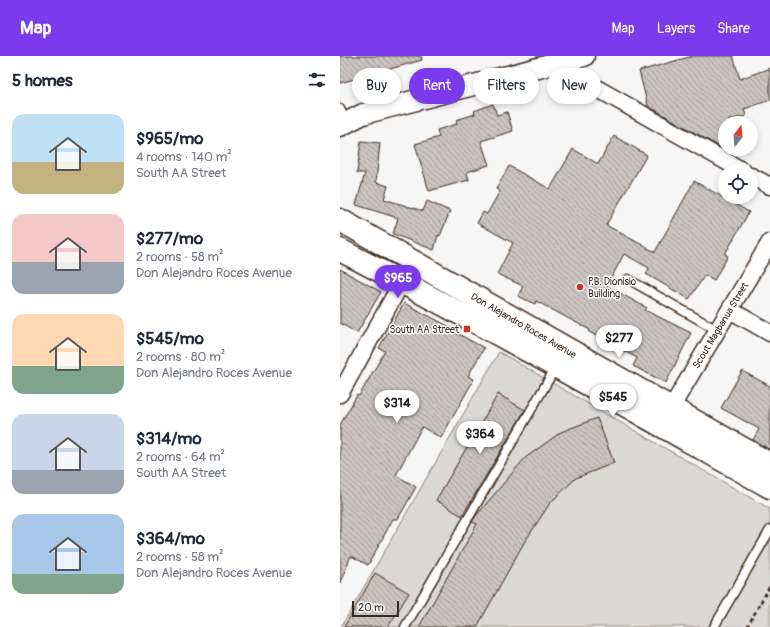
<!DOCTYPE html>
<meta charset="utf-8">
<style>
body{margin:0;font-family:Pangolin,sans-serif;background:#f2f2f3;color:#1f2937;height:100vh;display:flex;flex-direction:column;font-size:15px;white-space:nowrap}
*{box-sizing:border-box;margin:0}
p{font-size:13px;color:#747a83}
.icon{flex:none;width:22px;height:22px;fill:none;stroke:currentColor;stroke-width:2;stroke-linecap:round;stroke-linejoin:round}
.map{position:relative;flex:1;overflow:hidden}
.side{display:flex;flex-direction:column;background:#fff;width:340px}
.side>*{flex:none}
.hud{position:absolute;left:12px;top:12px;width:358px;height:36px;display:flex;gap:8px}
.needle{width:26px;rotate:17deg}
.fabs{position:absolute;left:378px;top:60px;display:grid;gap:8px}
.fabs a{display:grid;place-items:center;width:40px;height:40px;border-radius:50%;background:#fff;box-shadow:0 2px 6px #0003;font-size:20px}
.scale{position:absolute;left:12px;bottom:10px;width:47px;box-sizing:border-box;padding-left:4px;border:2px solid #3b2a1e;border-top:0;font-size:11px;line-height:14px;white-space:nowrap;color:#3b2a1e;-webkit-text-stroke:3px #fff;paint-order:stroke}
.price{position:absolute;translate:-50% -34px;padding:0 9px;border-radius:14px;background:#fff;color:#222;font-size:13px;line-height:26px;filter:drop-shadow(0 1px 2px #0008)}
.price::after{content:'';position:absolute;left:50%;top:24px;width:12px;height:9px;margin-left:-6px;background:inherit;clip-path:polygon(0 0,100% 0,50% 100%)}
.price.current{background:#7c3aed;color:#fff}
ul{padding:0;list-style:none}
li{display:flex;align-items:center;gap:12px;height:100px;padding:0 12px}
li span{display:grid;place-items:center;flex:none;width:112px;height:80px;border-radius:12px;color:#555}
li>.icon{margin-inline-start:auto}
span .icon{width:48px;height:48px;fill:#fffc;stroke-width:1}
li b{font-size:17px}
h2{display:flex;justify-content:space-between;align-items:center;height:48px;padding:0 12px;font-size:17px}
.tag{padding:0 14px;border-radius:18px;background:#fff;box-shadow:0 2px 6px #0003;font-size:14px;line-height:36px}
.tag.current{background:#7c3aed;color:#fff}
header{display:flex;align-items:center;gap:24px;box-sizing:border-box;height:56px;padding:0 20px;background:#7c3aed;color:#fff}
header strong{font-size:19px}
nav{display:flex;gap:22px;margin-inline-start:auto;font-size:14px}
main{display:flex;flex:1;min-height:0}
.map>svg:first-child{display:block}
.pitch{fill:#dbd9d6;stroke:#8b827a}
.building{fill:url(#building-back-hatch);stroke:#3b2a1e}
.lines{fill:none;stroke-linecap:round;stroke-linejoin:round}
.service-casing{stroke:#3b2a1e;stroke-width:11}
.minor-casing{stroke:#3b2a1e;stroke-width:19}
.tertiary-casing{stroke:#3b2a1e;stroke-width:23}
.secondary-casing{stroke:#3b2a1e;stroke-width:25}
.path{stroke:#3b2a1e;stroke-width:2.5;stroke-dasharray:4 3;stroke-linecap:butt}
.service{stroke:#fff;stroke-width:8}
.minor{stroke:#fff;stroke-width:16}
.tertiary{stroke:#fff;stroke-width:20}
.secondary{stroke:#fff;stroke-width:22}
.poi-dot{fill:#c8321e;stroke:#fff;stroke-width:1.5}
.labels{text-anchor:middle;stroke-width:3;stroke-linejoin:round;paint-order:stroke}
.poi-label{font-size:10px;fill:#3b2a1e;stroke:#fff;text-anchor:start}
.street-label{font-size:10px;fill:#3b2a1e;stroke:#fff}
</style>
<header>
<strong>Map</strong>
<nav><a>Map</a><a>Layers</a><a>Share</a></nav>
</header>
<main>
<section class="side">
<h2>5 homes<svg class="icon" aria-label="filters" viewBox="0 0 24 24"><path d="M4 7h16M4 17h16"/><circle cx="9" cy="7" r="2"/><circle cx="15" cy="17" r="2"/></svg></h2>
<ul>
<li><span style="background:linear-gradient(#bfe0f5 60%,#c2b280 0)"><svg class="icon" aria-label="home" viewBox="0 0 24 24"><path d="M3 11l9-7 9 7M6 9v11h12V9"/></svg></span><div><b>$965/mo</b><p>4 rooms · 140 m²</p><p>South AA Street</p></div></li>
<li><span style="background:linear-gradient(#f6c9c9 60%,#9aa5b1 0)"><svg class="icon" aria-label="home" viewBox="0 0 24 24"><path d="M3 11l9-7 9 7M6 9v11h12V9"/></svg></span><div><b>$277/mo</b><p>2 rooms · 58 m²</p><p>Don Alejandro Roces Avenue</p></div></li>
<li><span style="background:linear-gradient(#ffd9b3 65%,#7fa58c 0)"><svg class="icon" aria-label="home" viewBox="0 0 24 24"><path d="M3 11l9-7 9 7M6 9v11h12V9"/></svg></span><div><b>$545/mo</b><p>2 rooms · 80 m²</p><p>Don Alejandro Roces Avenue</p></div></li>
<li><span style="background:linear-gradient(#c9d6e8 70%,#9aa5b1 0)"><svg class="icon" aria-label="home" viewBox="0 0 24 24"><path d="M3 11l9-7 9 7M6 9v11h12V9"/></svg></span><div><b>$314/mo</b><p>2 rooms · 64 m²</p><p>South AA Street</p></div></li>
<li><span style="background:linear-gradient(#a9c7e8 75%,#7fa58c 0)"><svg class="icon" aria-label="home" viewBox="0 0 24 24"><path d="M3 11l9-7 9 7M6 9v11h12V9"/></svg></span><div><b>$364/mo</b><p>2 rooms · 58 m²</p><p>Don Alejandro Roces Avenue</p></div></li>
</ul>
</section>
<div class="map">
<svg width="430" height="571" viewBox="0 0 430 571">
<defs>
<pattern id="building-back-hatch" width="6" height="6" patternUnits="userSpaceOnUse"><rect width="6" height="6" fill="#c9c3c1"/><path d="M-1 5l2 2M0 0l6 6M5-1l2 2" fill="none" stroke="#a49f9c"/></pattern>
</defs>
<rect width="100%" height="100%" fill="#f7f6f6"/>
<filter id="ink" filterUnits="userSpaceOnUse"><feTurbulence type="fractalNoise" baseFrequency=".025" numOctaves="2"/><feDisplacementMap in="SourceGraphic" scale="8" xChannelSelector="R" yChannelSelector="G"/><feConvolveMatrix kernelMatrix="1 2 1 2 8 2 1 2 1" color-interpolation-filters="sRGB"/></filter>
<g filter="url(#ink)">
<!-- pitch -->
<path class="pitch" d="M159 296 430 453V571H1Z"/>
<!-- building -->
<path class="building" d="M0 0H81L82 4 0 27Z
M353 0H393L400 23 430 12V44L404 53 406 60 389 64 390 67H385V94L308 50 299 15Z
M153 48 157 59 167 56 173 75 141 85 149 109 127 116 129 124 89 135 75 88 99 81 97 74 117 68 116 64 135 58 134 55Z
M274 80 307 99 266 169 315 196 354 125 409 156 385 198 388 200 374 224 365 219 349 243 306 218 309 212 284 198 267 230 307 252 305 254 351 277 326 327 293 310 297 302 249 276 250 274 196 245 195 248 178 240 183 230 157 218 173 187 137 167 143 156 147 158 160 135 156 133 169 110 210 133 233 93 258 108Z
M21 85 40 87 36 126 48 130 44 143 83 155 87 145 110 155 100 180 98 179 94 194 53 178 58 162 16 149 25 117H17Z
M0 213 41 236 17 277 0 267Z
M64 247 112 272 111 274 144 292 128 320 134 323 101 382 82 371 56 419 76 431 58 463H53L28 509 11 500 0 527V369L17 339 19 340 45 295 39 292Z
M402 315 430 330V394L413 384 419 373 381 352Z
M158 338 185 354 122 460 96 444Z
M257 362 274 407 236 422 210 447 182 490 137 571H79L137 468 132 466 135 461 185 402 221 376Z
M35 517 69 537 48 571H4Z"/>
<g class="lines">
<!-- service casing -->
<g class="service-casing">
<path id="service" d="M0 53 2 57
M288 223 377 274
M65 571 216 311
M374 571 430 474"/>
</g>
<!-- minor casing -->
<g class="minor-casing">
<path id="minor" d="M214 8 403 115
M411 120 430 130
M390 254 430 277
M0 338 73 206
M331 352 430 186"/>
</g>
<!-- tertiary casing -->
<g class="tertiary-casing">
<path id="tertiary" d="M0 70 23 58 244 0"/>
</g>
<!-- secondary casing -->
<g class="secondary-casing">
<path id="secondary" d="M0 164 430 408
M0 194C146 269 288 351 430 431"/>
</g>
<!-- path -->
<path class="path" d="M407 571 430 530"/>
<!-- service -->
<use href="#service" class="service"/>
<!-- minor -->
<use href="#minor" class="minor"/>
<!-- tertiary -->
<use href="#tertiary" class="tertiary"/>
<!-- secondary -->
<use href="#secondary" class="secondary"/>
</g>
</g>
<!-- markers -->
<g class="poi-dot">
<circle cx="240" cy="231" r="4"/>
<rect x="123" y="269" width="8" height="8" rx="2"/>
</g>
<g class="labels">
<!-- poi labels -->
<g class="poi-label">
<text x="248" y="229">P.B. Dionisio<tspan x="248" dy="12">Building</tspan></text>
<text x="119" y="277" text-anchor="end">South AA Street</text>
</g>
<!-- street labels -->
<g class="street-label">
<text transform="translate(184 269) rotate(30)" y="4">Don Alejandro Roces Avenue</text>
<text transform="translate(380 269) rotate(-59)" y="4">Scout Magbanua Street</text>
</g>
</g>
</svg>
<div class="fabs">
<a><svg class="needle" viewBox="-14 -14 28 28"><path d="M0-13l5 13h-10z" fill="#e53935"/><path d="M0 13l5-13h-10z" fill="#747a83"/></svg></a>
<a><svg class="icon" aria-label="locate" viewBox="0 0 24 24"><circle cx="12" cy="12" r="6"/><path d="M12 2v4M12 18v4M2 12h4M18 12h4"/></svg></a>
</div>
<div class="scale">20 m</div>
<b class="price current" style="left:58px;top:243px">$965</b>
<b class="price" style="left:279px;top:303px">$277</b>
<b class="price" style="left:273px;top:362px">$545</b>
<b class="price" style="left:57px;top:368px">$314</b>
<b class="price" style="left:140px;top:399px">$364</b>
<div class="hud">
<a class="tag">Buy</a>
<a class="tag current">Rent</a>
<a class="tag">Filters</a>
<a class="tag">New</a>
</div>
</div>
</main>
